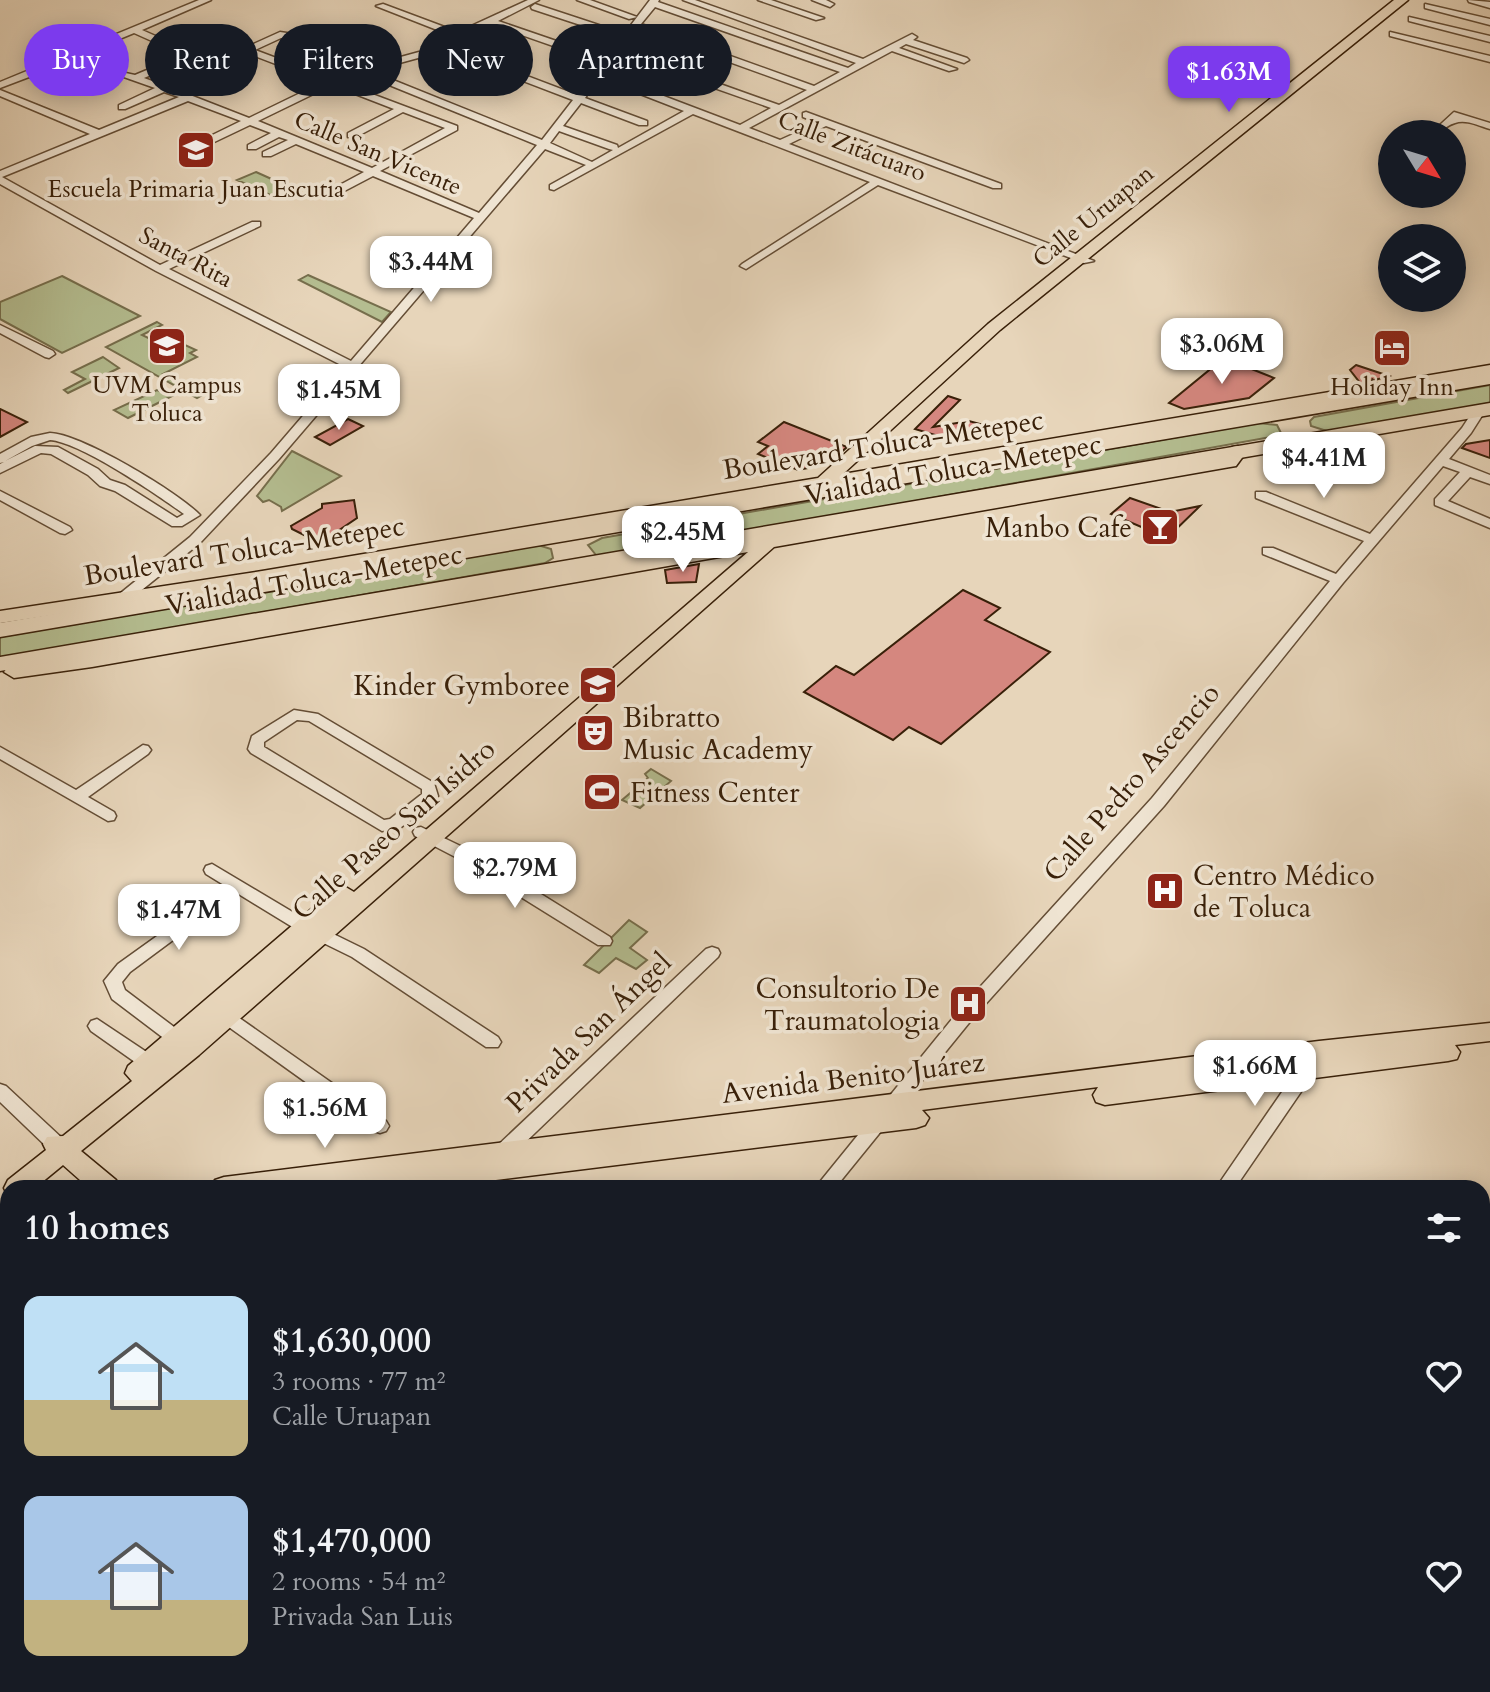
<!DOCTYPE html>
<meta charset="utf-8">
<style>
body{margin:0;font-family:Cardo,serif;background:#20242c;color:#f1f3f6;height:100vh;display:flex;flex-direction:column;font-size:30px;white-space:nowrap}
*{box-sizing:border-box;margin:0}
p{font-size:26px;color:#9ea1a6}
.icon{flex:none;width:44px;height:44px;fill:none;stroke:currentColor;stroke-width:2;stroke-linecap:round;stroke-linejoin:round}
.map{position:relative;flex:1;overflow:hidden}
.details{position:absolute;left:0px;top:1180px;width:1490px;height:512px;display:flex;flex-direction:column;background:#171b24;border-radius:24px 24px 0 0;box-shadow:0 4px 20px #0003}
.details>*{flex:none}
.top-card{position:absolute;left:24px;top:24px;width:800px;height:72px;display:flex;gap:16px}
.needle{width:52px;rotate:128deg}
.controls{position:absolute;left:1378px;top:120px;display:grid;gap:16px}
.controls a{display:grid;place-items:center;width:88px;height:88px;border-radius:50%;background:#171b24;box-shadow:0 4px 20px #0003;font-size:40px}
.price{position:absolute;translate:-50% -68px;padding:0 18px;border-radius:16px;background:#fff;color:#222;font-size:26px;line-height:52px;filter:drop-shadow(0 2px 4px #0008)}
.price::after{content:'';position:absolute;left:50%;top:48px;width:24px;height:18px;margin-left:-12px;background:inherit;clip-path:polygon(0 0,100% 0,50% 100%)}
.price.current{background:#7c3aed;color:#fff}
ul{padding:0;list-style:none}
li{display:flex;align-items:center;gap:24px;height:200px;padding:0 24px}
li span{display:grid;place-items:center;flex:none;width:224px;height:160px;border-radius:16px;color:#555}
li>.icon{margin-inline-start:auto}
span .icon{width:96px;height:96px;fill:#fffc;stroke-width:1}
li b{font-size:34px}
h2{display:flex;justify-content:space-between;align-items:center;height:96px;padding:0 24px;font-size:34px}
.pill{padding:0 28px;border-radius:36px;background:#171b24;box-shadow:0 4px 20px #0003;font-size:28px;line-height:72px}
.pill.current{background:#7c3aed;color:#fff}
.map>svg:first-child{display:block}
.green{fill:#b4bd90;stroke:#766e4c;stroke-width:2}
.building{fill:#d5877f;stroke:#392009;stroke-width:2}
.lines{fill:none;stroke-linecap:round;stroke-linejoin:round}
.minor-casing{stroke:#644d35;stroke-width:3}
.major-casing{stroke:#392009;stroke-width:3}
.highway-casing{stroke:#392009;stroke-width:3}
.minor{fill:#efe4d2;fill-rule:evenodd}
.major{fill:#e7d5ba;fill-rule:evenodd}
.highway{fill:#e7d5ba;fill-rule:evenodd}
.labels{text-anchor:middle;stroke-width:7;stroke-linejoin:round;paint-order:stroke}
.far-street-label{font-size:24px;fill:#392009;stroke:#efe4d2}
.far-poi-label{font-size:24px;fill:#392009;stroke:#efe4d2}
.street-label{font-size:28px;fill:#392009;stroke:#efe4d2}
.poi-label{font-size:28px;fill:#392009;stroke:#efe4d2;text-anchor:end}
</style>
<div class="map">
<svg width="1490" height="1692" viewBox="0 0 1490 1692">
<rect width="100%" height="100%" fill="#e7d5ba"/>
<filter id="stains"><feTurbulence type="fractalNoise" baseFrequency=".0025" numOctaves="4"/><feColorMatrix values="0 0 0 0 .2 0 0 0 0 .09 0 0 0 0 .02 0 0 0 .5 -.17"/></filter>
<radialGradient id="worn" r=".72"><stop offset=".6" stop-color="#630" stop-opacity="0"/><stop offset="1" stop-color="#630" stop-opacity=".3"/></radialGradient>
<!-- green -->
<path class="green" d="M256 172 296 190 277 198 237 180Z
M308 275 391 312 382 322 299 280Z
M62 276 140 316 62 353 0 319V302Z
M157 322 162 325 142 335 171 349 183 344 196 350 190 353 197 357 163 374 204 394 197 398 106 347Z
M103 357 119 368 68 393 64 390 85 379 72 372Z
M1490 385V403L1330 432 1311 426 1310 421 1314 417Z
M157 390 172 396 128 418 114 410Z
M1258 423 1277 425 1282 435 610 556 596 555 588 545 602 538Z
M292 451 341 476 282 511 281 507 269 500 263 502 257 496Z
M538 545 551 549 553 558 545 563 0 658V637Z
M651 769 671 781 640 808 622 800 648 778 645 774Z
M629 920 647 932 630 948 647 960 636 969 616 958 599 973 584 965Z"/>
<!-- building -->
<path class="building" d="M1224 358 1274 378 1249 398 1184 409 1169 403Z
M1356 365 1389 376 1361 384 1350 370Z
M948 396 960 400 933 427 969 421 998 429 945 438 915 429Z
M0 409 27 422 0 437Z
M348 419 363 426 330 445 315 437Z
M784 422 847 447 828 464 798 470 758 454 768 446 758 442Z
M1490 440V458L1462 448 1466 444Z
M1130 498 1170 512 1200 506 1167 538 1111 514Z
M354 500 357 518 320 543 292 529 291 526 322 508V504Z
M699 564 696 582 667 583 665 570Z
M963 590 1000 608 985 620 1050 652 941 744 909 727 893 740 804 692 836 666 854 675Z"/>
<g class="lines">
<!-- minor casing -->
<g class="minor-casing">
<path id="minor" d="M199 0H211L142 30 178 46V50H172L134 33 37 73 55 81 87 68H93V72L63 85 74 90V94H68L29 77 0 88V82Z
M528 0H539L498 21 606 58 650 0H659L658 2 848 68 856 63 683 0H695L863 59 912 34 917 37 913 40 967 58 969 60 964 63 906 44 899 48 957 69 949 71 892 51 749 128 780 140 818 123 803 117V113L806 112 1001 184V188H993L826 126 789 144 1094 261 1084 263 878 185 746 269 740 266 742 264 870 182 693 114 554 190 550 189V185L586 165 545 149 279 459 200 543 122 606H112L110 603 112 600 190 537 271 453 345 367 156 271 0 184V171L90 134 0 96V90L99 130 179 97 164 92 125 109H119V105L155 88 121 76V72L135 75 223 38 247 47 280 32 354 43 397 58 419 52 449 64 444 67 418 58 396 64 352 49 281 38 255 50 457 126V130L380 171 479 213 537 145 372 78V74H378L542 140 573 100 434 47V43L450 35 376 6 383 4 458 32ZM655 7 840 72 814 86 641 24ZM490 24 602 63 577 95 445 45ZM638 29 807 90 779 105 622 49ZM223 44 239 50 163 85 144 78ZM247 53 323 82 249 118 172 88ZM618 54 771 108 740 125 603 73ZM599 78 684 111 618 148 617 145 563 126 581 103 639 125H647V121L585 98ZM332 85 394 109 348 133V137H356L403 112 445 128 372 168 258 121ZM188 101 241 121 198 142V146H206L250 125 271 133 248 145V149H256L279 137 288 140 263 152V156H271L296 144 364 172 323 194V198H331L373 176 474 218 351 361 169 269 260 226V222H252L160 265 2 177ZM559 131 609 149 613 150 592 162 550 143Z
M577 0H590L637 17 629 19Z
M758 0H771L824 18 816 20Z
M812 0H826L834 4 830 7Z
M1468 0 1490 2V8L1469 2Z
M535 4 620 32 622 34 614 36 532 9 531 7Z
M1425 4 1490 19V25L1425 8Z
M1409 17 1490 36V42L1409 21Z
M1390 32 1490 56V62L1390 36Z
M1454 112 1490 123V129C1479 126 1466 119 1455 123 1444 126 1442 134 1430 134Z
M0 325 53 351 55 354 49 358 45 357 0 333Z
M1479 407 1485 411 1471 433 1449 459 1490 475V484L1470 477 1448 501 1490 519V528L1435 505V499L1460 472 1443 466 1343 583 1164 806 973 1018 835 1188H815L961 1008 1152 798 1330 581 1263 554V548H1273L1336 574 1364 541 1256 498V492H1266L1370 534 1462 428 1475 408Z
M50 433C81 434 178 492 200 515L182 526H172L115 491 100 486 88 475 51 454 41 453 0 473V464L4 462 0 463V454L31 437ZM50 440C80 442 158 495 184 514L177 518 125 485 110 480 98 469 58 447 35 446 5 461 32 446Z
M0 491 70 527 72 530 65 534 60 533 0 500Z
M294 710 318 714 434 783 438 796 436 800 400 828 382 831 251 753 248 749 252 736ZM297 720 309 721 422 789V794L390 819 384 820 264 747V742Z
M143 745 148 746 151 750 148 754 88 797 114 812 116 816 114 820 108 821 0 759V747L76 790Z
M421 827 475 853 610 937 612 941 610 945H598L463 861 415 836 413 832 415 828Z
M212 864 311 923 364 949 498 1037 501 1042 498 1047H486L352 957 299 931 206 874 204 870 206 866Z
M217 893 225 899 223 903 130 972 122 982 125 990 190 1039 193 1044 190 1049H178L112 999 104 981 118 964Z
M712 947 718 949 720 953 718 957 511 1156 504 1158 497 1156 495 1151 497 1146 706 949Z
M218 1003 386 1121 389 1126 386 1131 380 1133 374 1131 212 1015 209 1010 212 1005Z
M97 1019 154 1057 157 1062 154 1067 148 1069 142 1067 91 1031 88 1026 91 1021Z
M1312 1055 1318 1057 1321 1062 1318 1067 1235 1188H1216L1306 1057Z
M0 1084 6 1086 63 1139 65 1144 63 1149 56 1151 49 1149 0 1102Z
M8 1589V1616L0 1619V1592Z
M396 1684H423L419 1692H392Z
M620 1684H649L653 1692H624Z
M872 1684H898L894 1692H868Z
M1264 1684H1296L1300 1692H1268Z"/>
</g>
<!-- major casing -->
<g class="major-casing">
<path id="major" d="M1394 0H1408L1000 330 843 474 1490 365V375L262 583 0 623V611L262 571 818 478 988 324Z
M1238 446 1247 451 1236 466 1230 467 774 547 199 1055 81 1151 116 1180 120 1188H89L63 1165 35 1188H8V1196L4 1188 8 1180 46 1150 43 1144 47 1137 63 1136 132 1081 125 1073 128 1066 336 888 344 886 354 892 748 552 92 667 14 678 4 672 7 668 1224 458 1232 447Z
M1490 1023V1041L1455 1045 1460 1052 1457 1059 1448 1061 1105 1105 1096 1102 1093 1095 1098 1087 922 1110 929 1118 925 1125 916 1128 431 1188H332L334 1185 211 1188 215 1180 224 1177 1319 1041Z
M8 1221V1243L0 1245V1223Z
M0 1617 8 1620V1656L0 1653Z
M29 1684H65L68 1692H32Z"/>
</g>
<!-- highway casing -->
<g class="highway-casing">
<path id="highway" d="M1490 374V384L0 637V623Z
M1490 403V415L0 671V657Z"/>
</g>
<!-- minor -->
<use href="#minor" class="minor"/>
<!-- major -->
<use href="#major" class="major"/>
<!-- highway -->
<use href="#highway" class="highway"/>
</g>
<!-- icons -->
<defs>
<g id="school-square" transform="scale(2)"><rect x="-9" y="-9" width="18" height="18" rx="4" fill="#8f2418" stroke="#efe4d2"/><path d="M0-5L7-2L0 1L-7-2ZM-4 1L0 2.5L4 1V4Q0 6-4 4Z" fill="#fff"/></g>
<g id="hotel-square" transform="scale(2)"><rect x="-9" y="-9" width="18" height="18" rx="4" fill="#8f2418" stroke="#efe4d2"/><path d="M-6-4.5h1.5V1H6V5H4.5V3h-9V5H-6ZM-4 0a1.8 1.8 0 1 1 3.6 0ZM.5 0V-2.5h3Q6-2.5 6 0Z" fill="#fff"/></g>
<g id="bar-square" transform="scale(2)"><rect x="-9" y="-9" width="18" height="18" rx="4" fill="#8f2418" stroke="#efe4d2"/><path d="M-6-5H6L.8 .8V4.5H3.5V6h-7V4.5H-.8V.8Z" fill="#fff"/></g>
<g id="theatre-square" transform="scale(2)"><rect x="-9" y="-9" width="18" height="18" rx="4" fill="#8f2418" stroke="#efe4d2"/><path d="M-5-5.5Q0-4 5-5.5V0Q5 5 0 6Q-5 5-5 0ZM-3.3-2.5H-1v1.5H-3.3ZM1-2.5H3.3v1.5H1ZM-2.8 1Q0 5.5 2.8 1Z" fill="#fff"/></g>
<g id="stadium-square" transform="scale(2)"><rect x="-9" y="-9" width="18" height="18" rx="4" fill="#8f2418" stroke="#efe4d2"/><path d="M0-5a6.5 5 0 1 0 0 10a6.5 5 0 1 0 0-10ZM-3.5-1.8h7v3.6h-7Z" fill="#fff"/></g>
<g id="hospital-square" transform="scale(2)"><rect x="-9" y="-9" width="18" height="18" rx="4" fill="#8f2418" stroke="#efe4d2"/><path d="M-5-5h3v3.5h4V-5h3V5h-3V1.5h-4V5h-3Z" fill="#fff"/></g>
</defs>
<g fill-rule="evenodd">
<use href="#school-square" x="196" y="150"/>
<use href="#school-square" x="167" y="346"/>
<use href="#hotel-square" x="1392" y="348"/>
<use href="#bar-square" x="1160" y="527"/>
<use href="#school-square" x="598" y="685"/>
<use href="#theatre-square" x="595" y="733"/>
<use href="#stadium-square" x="602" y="792"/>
<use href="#hospital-square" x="1165" y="891"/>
<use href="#hospital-square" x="968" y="1004"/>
</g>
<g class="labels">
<!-- far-street labels -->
<g class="far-street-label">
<text transform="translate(852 146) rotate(21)" y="8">Calle Zitácuaro</text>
<text transform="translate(378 153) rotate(23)" y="8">Calle San Vicente</text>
<text transform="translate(1093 216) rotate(-39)" y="8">Calle Uruapan</text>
<text transform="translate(186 257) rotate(28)" y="8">Santa Rita</text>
</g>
<!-- far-poi labels -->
<g class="far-poi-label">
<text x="196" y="197">Escuela Primaria Juan Escutia</text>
<text x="167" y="393">UVM Campus<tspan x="167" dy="28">Toluca</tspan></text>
<text x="1392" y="395">Holiday Inn</text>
</g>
<!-- street labels -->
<g class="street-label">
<text transform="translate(883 444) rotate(-9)" y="10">Boulevard Toluca-Metepec</text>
<text transform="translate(953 469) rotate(-10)" y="10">Vialidad Toluca-Metepec</text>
<text transform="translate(244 550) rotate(-9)" y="10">Boulevard Toluca-Metepec</text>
<text transform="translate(314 579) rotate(-10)" y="10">Vialidad Toluca-Metepec</text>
<text transform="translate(1131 782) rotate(-49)" y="10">Calle Pedro Ascencio</text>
<text transform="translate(393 829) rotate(-41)" y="10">Calle Paseo San Isidro</text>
<text transform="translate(588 1032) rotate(-44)" y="10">Privada San Ángel</text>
<text transform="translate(853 1077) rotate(-7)" y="10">Avenida Benito Juárez</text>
</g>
<!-- poi labels -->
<g class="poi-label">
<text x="1132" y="537">Manbo Cafe</text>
<text x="570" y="695">Kinder Gymboree</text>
<text x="623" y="727" text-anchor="start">Bibratto<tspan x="623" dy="32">Music Academy</tspan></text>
<text x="630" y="802" text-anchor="start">Fitness Center</text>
<text x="1193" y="885" text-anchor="start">Centro Médico<tspan x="1193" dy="32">de Toluca</tspan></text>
<text x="940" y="998">Consultorio De<tspan x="940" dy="32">Traumatologia</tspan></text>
</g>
</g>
<rect width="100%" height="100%" filter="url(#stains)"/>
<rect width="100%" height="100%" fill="url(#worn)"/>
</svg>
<div class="controls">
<a><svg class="needle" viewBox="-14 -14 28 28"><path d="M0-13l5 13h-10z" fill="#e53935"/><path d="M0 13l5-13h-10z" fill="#9ea1a6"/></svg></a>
<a><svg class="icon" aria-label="layers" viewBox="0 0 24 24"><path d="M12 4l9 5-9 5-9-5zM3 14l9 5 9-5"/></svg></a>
</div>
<b class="price current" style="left:1229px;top:114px">$1.63M</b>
<b class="price" style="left:431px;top:304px">$3.44M</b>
<b class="price" style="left:1222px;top:386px">$3.06M</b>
<b class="price" style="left:339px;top:432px">$1.45M</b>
<b class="price" style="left:1324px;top:500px">$4.41M</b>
<b class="price" style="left:683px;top:574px">$2.45M</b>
<b class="price" style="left:515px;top:910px">$2.79M</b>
<b class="price" style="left:179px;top:952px">$1.47M</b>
<b class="price" style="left:1255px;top:1108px">$1.66M</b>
<b class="price" style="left:325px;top:1150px">$1.56M</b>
<div class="top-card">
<a class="pill current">Buy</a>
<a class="pill">Rent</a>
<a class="pill">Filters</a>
<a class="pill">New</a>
<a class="pill">Apartment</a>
</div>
<section class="details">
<h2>10 homes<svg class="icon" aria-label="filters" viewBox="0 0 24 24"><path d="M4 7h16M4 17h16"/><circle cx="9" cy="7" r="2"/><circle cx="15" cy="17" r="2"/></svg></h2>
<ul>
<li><span style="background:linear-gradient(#bfe0f5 65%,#c2b280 0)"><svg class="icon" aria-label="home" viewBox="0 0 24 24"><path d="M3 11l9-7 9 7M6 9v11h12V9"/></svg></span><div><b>$1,630,000</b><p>3 rooms · 77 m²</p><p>Calle Uruapan</p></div><svg class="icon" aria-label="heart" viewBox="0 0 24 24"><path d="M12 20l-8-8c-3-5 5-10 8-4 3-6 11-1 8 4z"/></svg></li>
<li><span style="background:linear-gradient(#a9c7e8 65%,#c2b280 0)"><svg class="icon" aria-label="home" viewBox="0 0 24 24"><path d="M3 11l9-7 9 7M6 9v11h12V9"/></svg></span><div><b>$1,470,000</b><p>2 rooms · 54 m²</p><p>Privada San Luis</p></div><svg class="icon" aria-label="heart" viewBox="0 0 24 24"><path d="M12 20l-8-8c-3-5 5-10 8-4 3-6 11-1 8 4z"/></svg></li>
</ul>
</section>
</div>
